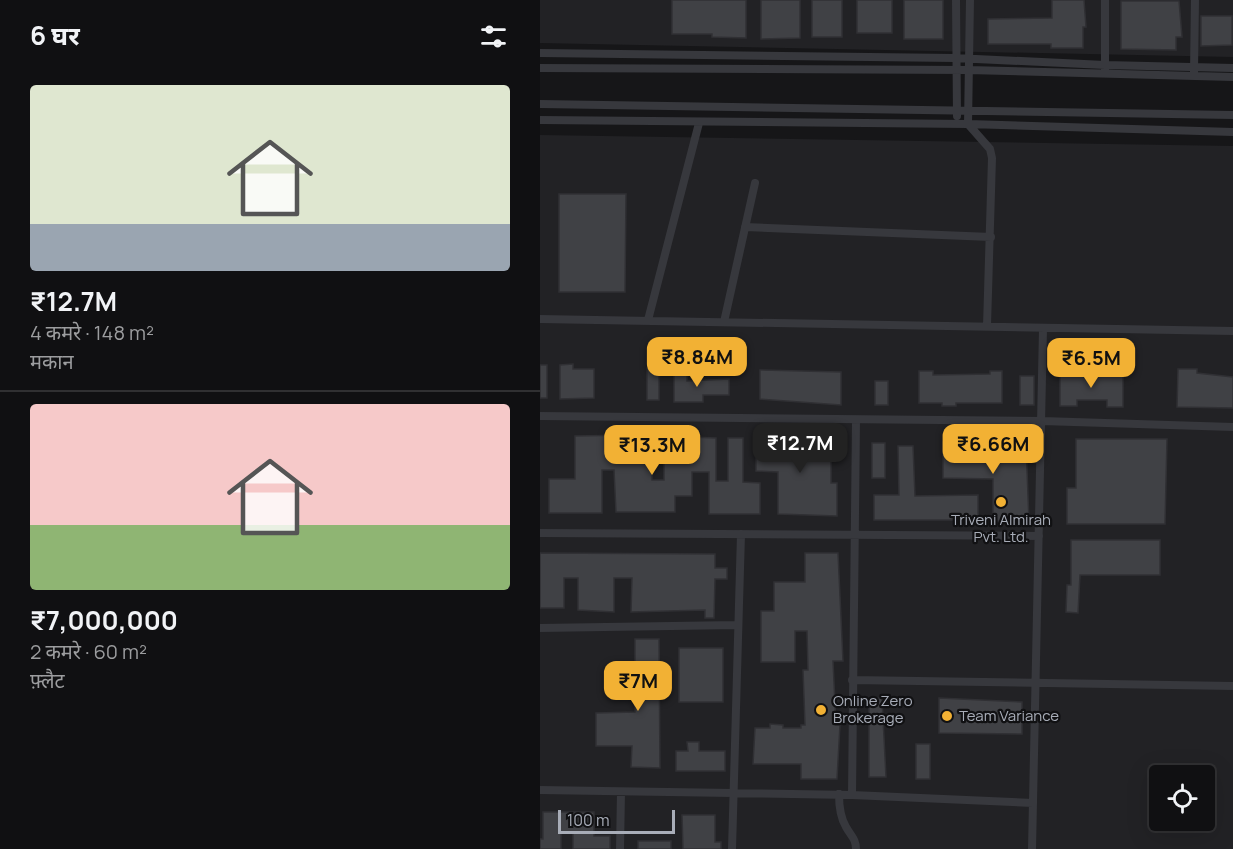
<!DOCTYPE html>
<html lang="hi">
<meta charset="utf-8">
<style>
body{margin:0;font-family:Manrope,"Noto Sans Devanagari",sans-serif;background:#19191b;color:#f1f3f6;height:100vh;display:flex;flex-direction:column;font-size:22px;white-space:nowrap}
*{box-sizing:border-box;margin:0}
p{font-size:20px;color:#9c9d9f}
.icon{flex:none;width:33px;height:33px;fill:none;stroke:currentColor;stroke-width:2;stroke-linecap:round;stroke-linejoin:round}
.map{position:relative;flex:1;overflow:hidden}
.side{display:flex;flex-direction:column;background:#101012;width:540px}
.side>*{flex:none}
.fabs{position:absolute;left:609px;top:765px;display:grid;gap:12px}
.fabs a{display:grid;place-items:center;width:66px;height:66px;border-radius:6px;background:#101012;box-shadow:0 6px 24px #0002,0 0 0 2px #303032;font-size:30px}
.scale{position:absolute;left:18px;bottom:15px;width:117px;box-sizing:border-box;padding-left:6px;border:3px solid #a8adb8;border-top:0;font-size:16px;line-height:21px;white-space:nowrap;color:#a8adb8;-webkit-text-stroke:4px #111113;paint-order:stroke}
.price{position:absolute;translate:-50% -51px;padding:0 14px;border-radius:12px;background:#f2b134;color:#111;font-size:20px;line-height:39px;filter:drop-shadow(0 2px 3px #0008)}
.price::after{content:'';position:absolute;left:50%;top:36px;width:18px;height:14px;margin-left:-9px;background:inherit;clip-path:polygon(0 0,100% 0,50% 100%)}
.price.selected{background:#222;color:#fff}
ul{padding:0;list-style:none}
li{display:grid;align-content:center;gap:12px;height:318px;padding:0 30px}
li+li{border-top:2px solid #303032}
li span{display:grid;place-items:center;height:186px;border-radius:6px;color:#555}
li>.icon{margin-inline-start:auto}
span .icon{width:108px;height:108px;fill:#fffc;stroke-width:1}
li b{font-size:26px}
h2{display:flex;justify-content:space-between;align-items:center;height:72px;padding:0 30px;font-size:26px}
main{display:flex;flex:1;min-height:0}
.map>svg:first-child{display:block}
.built{fill:#222225;fill-rule:evenodd}
.building{fill:#404145;stroke:#303034;stroke-width:1.5}
.lines{fill:none;stroke-linecap:round;stroke-linejoin:round}
.minor{stroke:#37383d;stroke-width:8}
.poi-dot{fill:#f2b134;stroke:#111113;stroke-width:2}
.labels{text-anchor:middle;stroke-width:4.5;stroke-linejoin:round;paint-order:stroke}
.poi-label{font-size:15px;fill:#a8adb8;stroke:#111113;text-anchor:start}
</style>
<main>
<section class="side">
<h2>6 घर<svg class="icon" aria-label="filters" viewBox="0 0 24 24"><path d="M4 7h16M4 17h16"/><circle cx="9" cy="7" r="2"/><circle cx="15" cy="17" r="2"/></svg></h2>
<ul>
<li><span style="background:linear-gradient(#dfe7d0 75%,#9aa5b1 0)"><svg class="icon" aria-label="home" viewBox="0 0 24 24"><path d="M3 11l9-7 9 7M6 9v11h12V9"/></svg></span><div><b>₹12.7M</b><p>4 कमरे · 148 m²</p><p>मकान</p></div></li>
<li><span style="background:linear-gradient(#f6c9c9 65%,#8fb573 0)"><svg class="icon" aria-label="home" viewBox="0 0 24 24"><path d="M3 11l9-7 9 7M6 9v11h12V9"/></svg></span><div><b>₹7,000,000</b><p>2 कमरे · 60 m²</p><p>फ़्लैट</p></div></li>
</ul>
</section>
<div class="map">
<svg width="693" height="849" viewBox="0 0 693 849">
<rect width="100%" height="100%" fill="#161618"/>
<!-- built -->
<path class="built" d="M0 0H693V57L0 43Z
M0 135 693 146V849H0ZM620 776H664V820H620Z"/>
<!-- building -->
<path class="building" d="M132 0H206V38L172 37V34H132Z
M221 0H260V38L221 39Z
M272 0H302V37H272Z
M317 0H352V33H317Z
M364 0H403V39H364Z
M512 0H544L546 27H543V48H511V44H448V19L512 18Z
M581 1H639L642 37H636V50L581 49Z
M661 16H692V45L661 46Z
M19 194H86L85 292H19Z
M33 364V369H54V398L20 399V365Z
M0 365H7V398H0Z
M107 368H119V400H107Z
M638 369H657V373L693 377V408L637 407Z
M220 370 301 372V405L220 399Z
M379 371H393V375L450 374V371H462V403H416V406H402V403H379Z
M134 372H147V381L189 379V395H163V402H134Z
M520 373 583 374V407H567V400H537V406H520Z
M480 376H494V405H480Z
M335 381H348V405H335Z
M91 435 112 437V480H124V436L176 438V481H188V438H203V482L220 483V514H169V472H152V496H135V512H76L74 470H62V513H9V479H35V436Z
M216 438 291 439V483H297V516L238 514V472L216 471Z
M536 439H627L625 524H527V488H536Z
M403 442 441 444V447H473V443H486L489 522H473V515L461 523 453 518V479L403 478Z
M332 443H345V478H332Z
M358 446H373L375 496 438 495V520H334V495H359Z
M531 540H620V575H540L538 613 526 612 527 585H531Z
M0 553 175 554V568H187V579H175L174 618H165V610L91 612 92 578H74V612L38 610V578H24V608H0Z
M265 553H298L303 661H293L296 725H300L297 779H261V764H213L215 728H230V724L243 725V728H261V725H265L263 670H268L267 631H255V662H221V611H234V582H265Z
M95 639H119L120 768 91 767 92 746H56V713L95 712Z
M139 648H183V702H139Z
M329 698H342L346 777H329Z
M399 698 482 702V734L399 733Z
M147 742H159V751H185V771H136V751H148Z
M376 744H390V779H376Z
M3 812H54V836H70V849H33V832H21V849H0V839H3Z
M142 815H175V842H181V849H143Z
M98 841H131V849H98Z"/>
<g class="lines">
<!-- minor -->
<path class="minor" d="M416 0 417 116
M430 0 428 124 450 149 452 158 447 326
M0 53 415 58 565 65 693 68
M0 68 428 70 693 77
M565 69V0
M654 72 655 0
M0 104 693 115
M0 120 428 124 693 132
M205 227 451 237
M0 319 693 331
M108 320 159 123
M184 322 215 183
M0 416 502 421 693 427
M0 533 499 536
M0 628 197 625
M312 680 693 686
M0 790 312 795 493 803
M299 794C299 806 300 817 306 827 311 836 316 839 316 849
M312 795 316 420
M80 849 81 792
M192 849 201 534
M492 849 503 329"/>
</g>
<!-- markers -->
<g class="poi-dot">
<circle cx="461" cy="502" r="6"/>
<circle cx="281" cy="710" r="6"/>
<circle cx="407" cy="716" r="6"/>
</g>
<g class="labels">
<!-- poi labels -->
<g class="poi-label">
<text x="461" y="525" text-anchor="middle">Triveni Almirah<tspan x="461" dy="17">Pvt. Ltd.</tspan></text>
<text x="293" y="706">Online Zero<tspan x="293" dy="17">Brokerage</tspan></text>
<text x="419" y="721">Team Variance</text>
</g>
</g>
</svg>
<div class="fabs">
<a><svg class="icon" aria-label="locate" viewBox="0 0 24 24"><circle cx="12" cy="12" r="6"/><path d="M12 2v4M12 18v4M2 12h4M18 12h4"/></svg></a>
</div>
<div class="scale">100 m</div>
<b class="price" style="left:157px;top:388px">₹8.84M</b>
<b class="price" style="left:551px;top:389px">₹6.5M</b>
<b class="price selected" style="left:260px;top:474px">₹12.7M</b>
<b class="price" style="left:453px;top:475px">₹6.66M</b>
<b class="price" style="left:112px;top:476px">₹13.3M</b>
<b class="price" style="left:98px;top:712px">₹7M</b>
</div>
</main>
